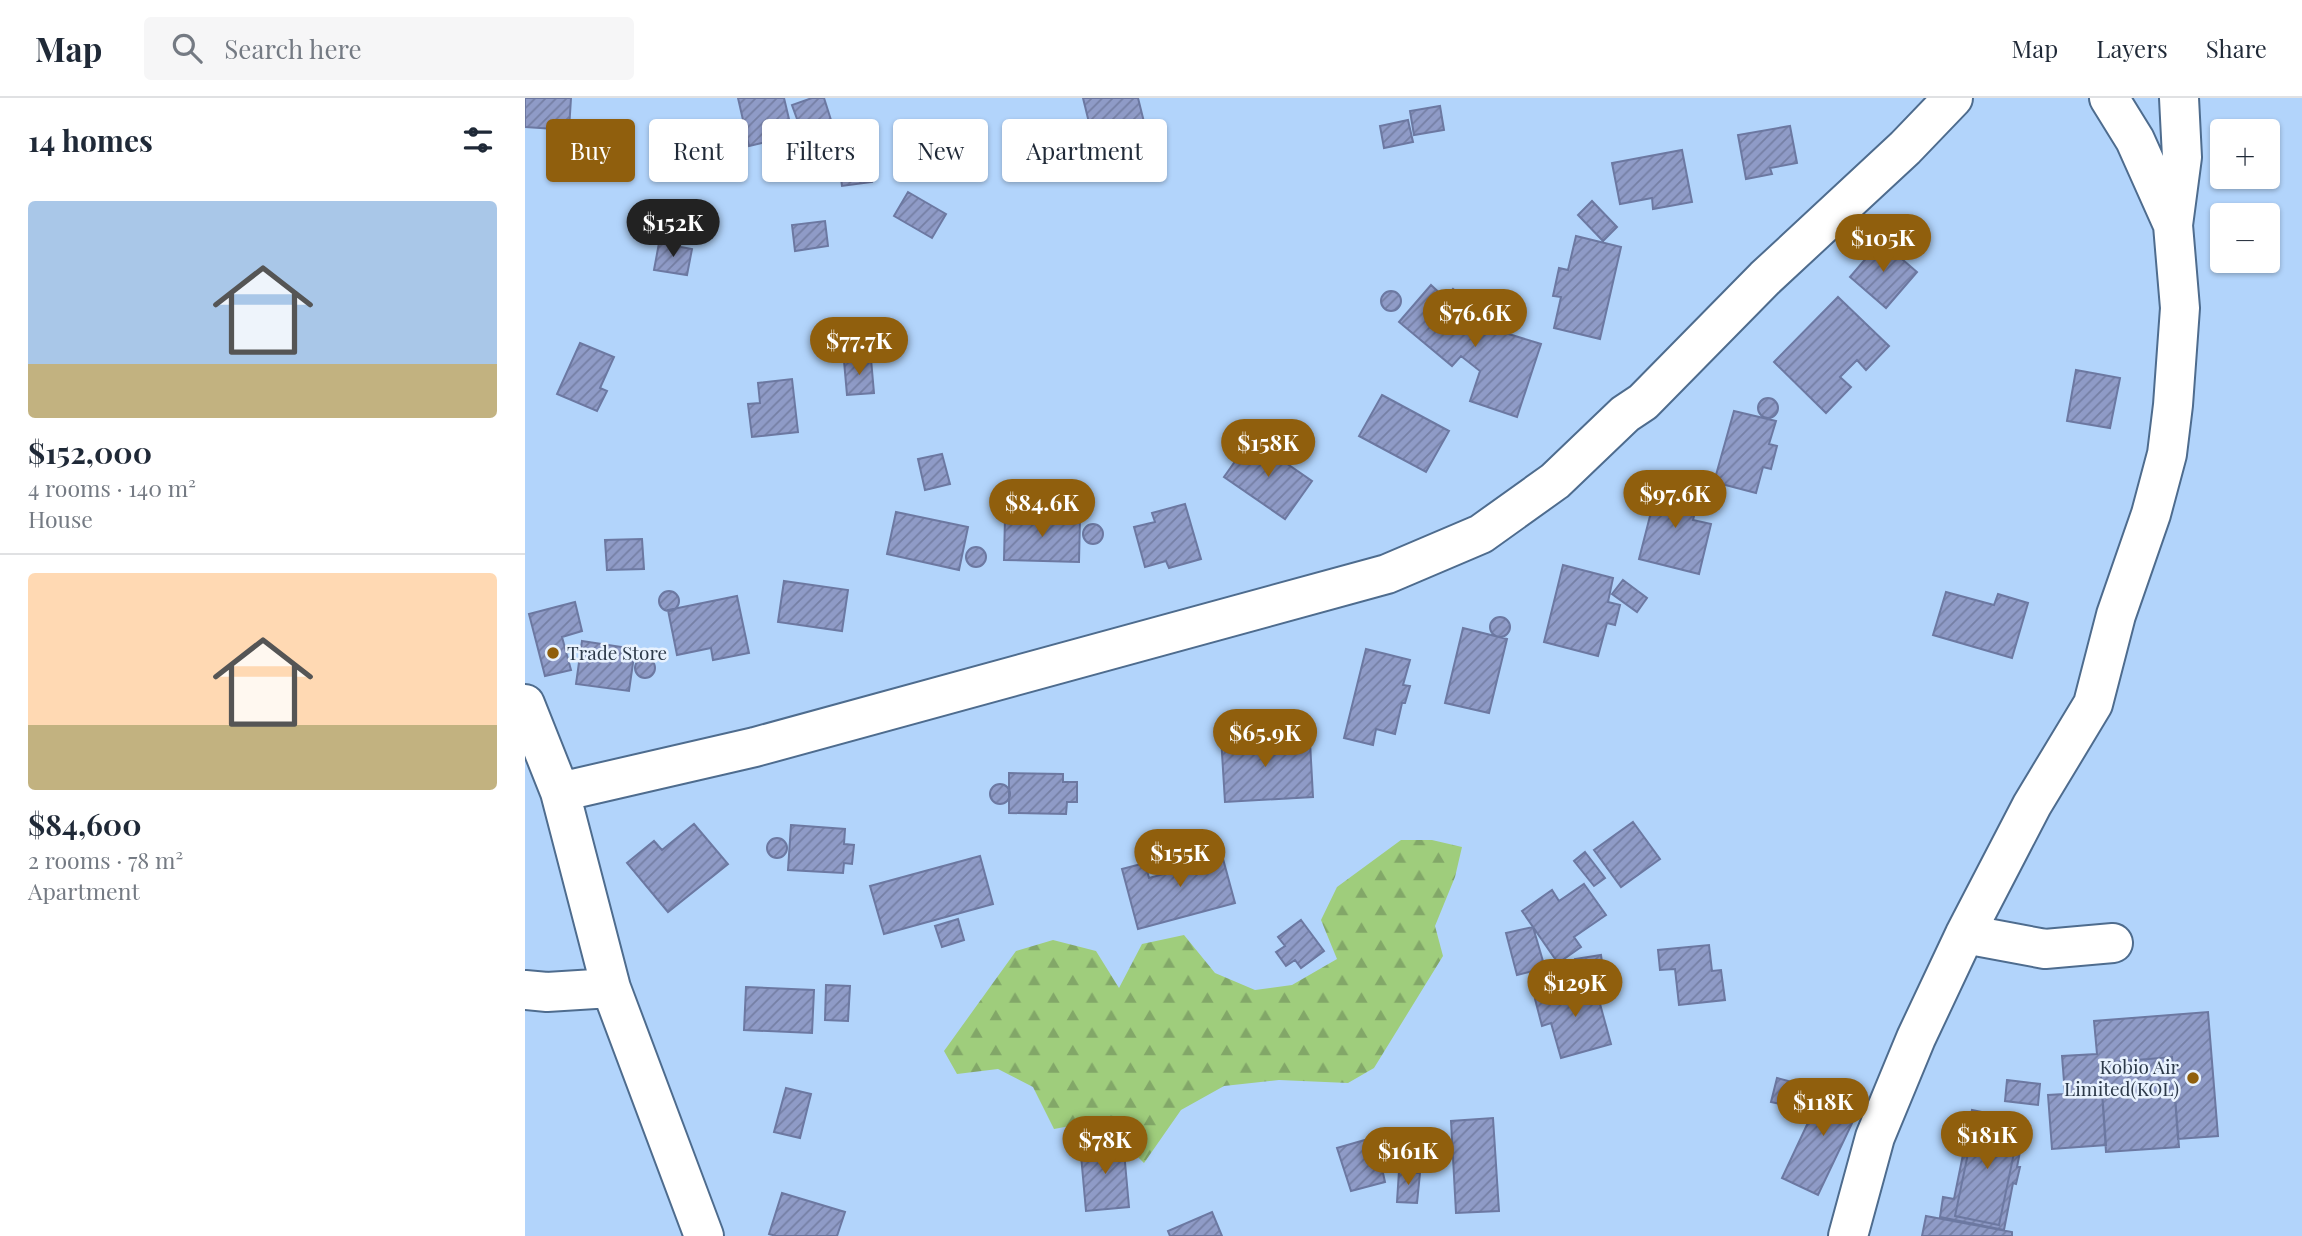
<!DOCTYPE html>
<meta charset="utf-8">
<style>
body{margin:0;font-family:"Playfair Display",serif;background:#f6f6f7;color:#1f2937;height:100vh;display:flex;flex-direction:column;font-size:26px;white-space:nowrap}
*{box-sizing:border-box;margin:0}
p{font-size:23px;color:#747a83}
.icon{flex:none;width:38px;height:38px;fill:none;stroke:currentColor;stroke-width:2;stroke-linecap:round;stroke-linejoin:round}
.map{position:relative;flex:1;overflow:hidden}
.panel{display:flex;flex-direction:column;background:#fff;width:525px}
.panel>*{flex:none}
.banner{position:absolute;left:21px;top:21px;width:665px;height:63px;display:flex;gap:14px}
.controls{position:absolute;left:1685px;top:21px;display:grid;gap:14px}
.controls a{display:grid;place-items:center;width:70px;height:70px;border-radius:7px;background:#fff;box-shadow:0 2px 5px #0004;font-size:35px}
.price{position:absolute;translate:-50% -60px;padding:0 16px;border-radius:24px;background:#905f0d;color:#fff;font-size:23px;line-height:46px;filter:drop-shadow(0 2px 4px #0008)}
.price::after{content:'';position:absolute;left:50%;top:42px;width:21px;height:16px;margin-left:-10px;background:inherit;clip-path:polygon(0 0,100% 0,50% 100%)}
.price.active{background:#222;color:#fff}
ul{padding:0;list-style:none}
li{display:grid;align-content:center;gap:14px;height:371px;padding:0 28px}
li+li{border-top:2px solid #e0e1e3}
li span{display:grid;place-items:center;height:217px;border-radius:7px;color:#555}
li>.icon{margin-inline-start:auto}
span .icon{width:126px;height:126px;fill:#fffc;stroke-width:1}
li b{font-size:30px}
h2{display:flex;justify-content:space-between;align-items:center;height:84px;padding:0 28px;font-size:30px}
.tag{padding:0 24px;border-radius:7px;background:#fff;box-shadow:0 2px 5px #0004;font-size:24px;line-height:63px}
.tag.active{background:#905f0d;color:#fff}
header{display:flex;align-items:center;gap:42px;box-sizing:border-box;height:98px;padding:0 35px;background:#fff;border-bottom:2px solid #e0e1e3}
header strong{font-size:33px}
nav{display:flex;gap:38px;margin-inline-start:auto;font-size:24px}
.search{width:490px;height:63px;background:#f6f6f7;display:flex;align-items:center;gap:18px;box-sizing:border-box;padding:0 24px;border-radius:7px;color:#747a83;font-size:26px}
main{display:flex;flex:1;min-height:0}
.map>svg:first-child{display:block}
.forest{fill:url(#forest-firs)}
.building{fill:url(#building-hatch);stroke:#6c78a1;stroke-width:2}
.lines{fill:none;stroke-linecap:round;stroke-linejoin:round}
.minor-casing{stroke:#4e6c8e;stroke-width:42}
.minor{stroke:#fff;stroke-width:38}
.poi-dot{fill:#905f0d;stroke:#e8f2fe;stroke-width:2.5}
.labels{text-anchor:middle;stroke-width:5;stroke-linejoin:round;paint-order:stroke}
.poi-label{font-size:19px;fill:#2c3949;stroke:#e8f2fe;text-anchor:start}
</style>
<header>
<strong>Map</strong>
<div class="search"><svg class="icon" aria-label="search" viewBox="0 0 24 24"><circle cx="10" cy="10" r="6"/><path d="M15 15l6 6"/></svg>Search here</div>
<nav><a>Map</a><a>Layers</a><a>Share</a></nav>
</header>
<main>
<section class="panel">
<h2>14 homes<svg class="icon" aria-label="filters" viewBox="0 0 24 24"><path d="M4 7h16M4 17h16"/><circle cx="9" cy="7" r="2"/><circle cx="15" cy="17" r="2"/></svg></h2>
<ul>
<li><span style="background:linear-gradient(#a9c7e8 75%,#c2b280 0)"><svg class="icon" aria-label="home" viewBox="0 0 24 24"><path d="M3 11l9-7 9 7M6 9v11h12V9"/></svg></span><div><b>$152,000</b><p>4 rooms · 140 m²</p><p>House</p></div></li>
<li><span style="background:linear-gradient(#ffd9b3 70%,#c2b280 0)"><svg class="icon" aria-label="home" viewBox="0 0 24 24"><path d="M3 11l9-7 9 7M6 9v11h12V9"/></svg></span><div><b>$84,600</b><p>2 rooms · 78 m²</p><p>Apartment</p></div></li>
</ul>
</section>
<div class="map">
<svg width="1777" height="1138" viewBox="0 0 1777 1138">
<defs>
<pattern id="forest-firs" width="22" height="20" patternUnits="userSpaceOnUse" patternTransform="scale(1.75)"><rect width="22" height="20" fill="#9fcd7c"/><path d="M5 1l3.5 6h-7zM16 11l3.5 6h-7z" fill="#82a768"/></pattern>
<pattern id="building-hatch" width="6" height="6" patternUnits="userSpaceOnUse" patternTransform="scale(1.75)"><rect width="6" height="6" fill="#8f9bc7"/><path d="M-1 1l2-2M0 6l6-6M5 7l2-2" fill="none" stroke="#757fa4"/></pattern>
</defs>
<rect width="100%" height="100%" fill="#b2d4fb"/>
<!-- forest -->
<path class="forest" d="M876 742H907L937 749 930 779 910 828 918 858 849 970 823 985 754 982 699 988 656 1012 619 1065 583 1030 545 1028 529 1031 508 989 473 971 432 976 419 953 491 853 528 842 571 853 594 890 617 846 659 837 690 875 730 892 767 887 812 861 796 822 812 789Z"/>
<!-- building -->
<path class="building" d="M0 0H46L44 32 0 29Z
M213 0H259L268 38 224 48Z
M287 0H299L306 22 276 32 267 7Z
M558 0H613L620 28 568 41Z
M915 8 919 32 889 37 885 13Z
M883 22 888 44 859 50 855 28Z
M1265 28 1272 65 1245 70 1247 76 1221 81 1213 37Z
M1157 52 1167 104 1128 111 1127 100 1095 106 1087 65Z
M343 53 347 84 317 88 313 57Z
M383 94 421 116 407 140 369 118Z
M1067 103 1092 129 1078 143 1053 117Z
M300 123 303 148 270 153 267 127Z
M1051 138 1096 149 1075 241 1029 230 1036 199 1028 198 1034 170 1043 172Z
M1356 143 1392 174 1361 210 1325 179Z
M134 145 167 151 162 177 129 172Z
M906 187 920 200 928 191 941 202 935 210 960 231 965 225 974 233 1016 246 992 319 945 303 955 273 936 258 927 268 874 224Z
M856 203a10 10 0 1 1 20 0a10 10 0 1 1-20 0Z
M1313 199 1364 248 1341 272 1332 262 1315 279 1326 289 1301 315 1249 264Z
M55 245 89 259 75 290 82 293 72 313 32 296Z
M346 261 349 295 322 297 319 263Z
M1551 272 1595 280 1585 330 1542 323Z
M267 281 273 334 227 339 223 306 235 305 233 285Z
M857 297 924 333 901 374 834 338Z
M1233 310a10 10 0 1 1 20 0a10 10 0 1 1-20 0Z
M1209 313 1251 323 1244 346 1252 348 1246 371 1238 369 1231 395 1189 384Z
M743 342a10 10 0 1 1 20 0a10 10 0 1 1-20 0Z
M726 341 787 383 760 421 699 379Z
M417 356 425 386 400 392 393 361Z
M1134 383 1175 394 1168 422 1186 426 1174 476 1114 461Z
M660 406 676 461 644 470 641 463 620 469 609 429 630 424 627 415Z
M371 414 443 429 434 472 362 456Z
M480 419 555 420 554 464 479 462Z
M558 436a10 10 0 1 1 20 0a10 10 0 1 1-20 0Z
M117 441 119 471 82 472 80 442Z
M441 459a10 10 0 1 1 20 0a10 10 0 1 1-20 0Z
M1038 467 1088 480 1083 504 1095 507 1090 527 1082 525 1073 558 1019 544Z
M1098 482 1122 500 1112 514 1087 496Z
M259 483 323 492 317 533 253 524Z
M134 503a10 10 0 1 1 20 0a10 10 0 1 1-20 0Z
M1421 494 1469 507 1473 496 1503 505 1487 560 1408 537Z
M212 498 224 555 188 562 186 550 152 557 143 512Z
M50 504 57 533 37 539 46 572 20 578 4 516Z
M965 529a10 10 0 1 1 20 0a10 10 0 1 1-20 0Z
M938 530 982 541 964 615 920 605Z
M57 543 110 551 104 593 51 586Z
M841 551 885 562 878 587 885 588 880 605H877L870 636 851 631 848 647 819 640Z
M110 570a10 10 0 1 1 20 0a10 10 0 1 1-20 0Z
M739 636 740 647 785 644 788 699 700 704 696 639Z
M484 675 538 676V684H552V704H542L541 716 484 715Z
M465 696a10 10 0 1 1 20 0a10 10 0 1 1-20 0Z
M1108 724 1135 761 1096 789 1069 752Z
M169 726 203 766 143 814 102 765 129 743 137 752Z
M266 727 320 731 319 746 329 747 327 766 319 765 318 775 263 772Z
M242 750a10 10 0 1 1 20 0a10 10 0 1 1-20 0Z
M694 746 710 805 613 831 597 771 620 765 624 780 664 769 661 755Z
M1060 754 1080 780 1069 788 1049 763Z
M455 758 468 806 359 836 345 788Z
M1059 786 1081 817 1049 839 1056 849 1033 865 997 813 1027 792 1034 803Z
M433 821 439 842 417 849 410 828Z
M776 822 799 853 776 870 770 862 761 868 751 854 760 848 753 839Z
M1008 829 1020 870 992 877 981 835Z
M1184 847 1187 873 1196 872 1200 902 1154 907 1150 871 1135 872 1133 852Z
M1076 857 1079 879 1053 883 1050 861Z
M1030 877 1031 894 1011 896 1010 879Z
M1069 884 1086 946 1036 960 1026 925 1017 928 1010 901Z
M301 887 325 888 323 923 300 922Z
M221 889 289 892 287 935 219 932Z
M1683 914 1693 1038 1653 1041 1647 959 1575 965 1581 1047 1527 1051 1523 997 1540 996 1537 958 1572 956 1569 923Z
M1647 959 1654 1049 1581 1054 1575 965Z
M1252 980 1278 987 1272 1010 1246 1004Z
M1482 982 1515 986 1513 1007 1480 1003Z
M1302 984 1339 1000 1293 1097 1257 1080Z
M261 990 286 996 275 1040 249 1034Z
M1447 1012 1501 1023 1492 1069H1495L1491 1086 1488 1085 1479 1132 1415 1119 1418 1099 1429 1101Z
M1451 1017 1495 1026 1474 1127 1430 1118Z
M968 1020 974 1113 931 1115 926 1023Z
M850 1039 860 1084 826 1093 812 1050Z
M598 1042 604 1109 561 1113 555 1046Z
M874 1073 895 1075 892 1105 872 1104Z
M257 1095 320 1114 312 1138H251L244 1136Z
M687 1114 697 1138H645L643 1133Z
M1401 1118 1487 1134V1138H1397Z"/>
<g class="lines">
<!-- minor casing -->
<g class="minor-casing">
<path id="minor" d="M1648 127 1657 59 1654 0
M0 606 35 694 86 890 179 1138
M35 694 230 649 862 476 956 436 1030 383 1100 316 1118 304 1240 180 1380 50 1428 0
M1440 836 1520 851 1588 845
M0 892 22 894 86 890
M1323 1138 1350 1039 1391 940 1440 836 1507 707 1568 606 1591 517 1626 416 1642 356 1648 307 1655 210 1648 127 1610 42 1584 0"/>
</g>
<!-- minor -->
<use href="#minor" class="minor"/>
</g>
<!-- markers -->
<g class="poi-dot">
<circle cx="28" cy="555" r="7"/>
<circle cx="1668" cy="980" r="7"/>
</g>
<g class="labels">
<!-- poi labels -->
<g class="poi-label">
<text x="42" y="562">Trade Store</text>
<text x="1654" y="976" text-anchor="end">Kobio Air<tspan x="1654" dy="22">Limited(KOL)</tspan></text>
</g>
</g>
</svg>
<div class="controls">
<a>+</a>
<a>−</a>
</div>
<b class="price active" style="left:148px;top:161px">$152K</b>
<b class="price" style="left:1358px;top:176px">$105K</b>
<b class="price" style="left:950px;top:251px">$76.6K</b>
<b class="price" style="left:334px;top:279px">$77.7K</b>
<b class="price" style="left:743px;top:381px">$158K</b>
<b class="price" style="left:1150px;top:432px">$97.6K</b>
<b class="price" style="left:517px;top:441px">$84.6K</b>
<b class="price" style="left:740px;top:671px">$65.9K</b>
<b class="price" style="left:655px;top:791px">$155K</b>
<b class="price" style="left:1050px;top:921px">$129K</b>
<b class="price" style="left:1298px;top:1040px">$118K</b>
<b class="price" style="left:1462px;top:1073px">$181K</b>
<b class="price" style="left:580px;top:1078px">$78K</b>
<b class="price" style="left:883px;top:1089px">$161K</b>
<div class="banner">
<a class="tag active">Buy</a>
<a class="tag">Rent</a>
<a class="tag">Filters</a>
<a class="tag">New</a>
<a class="tag">Apartment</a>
</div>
</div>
</main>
